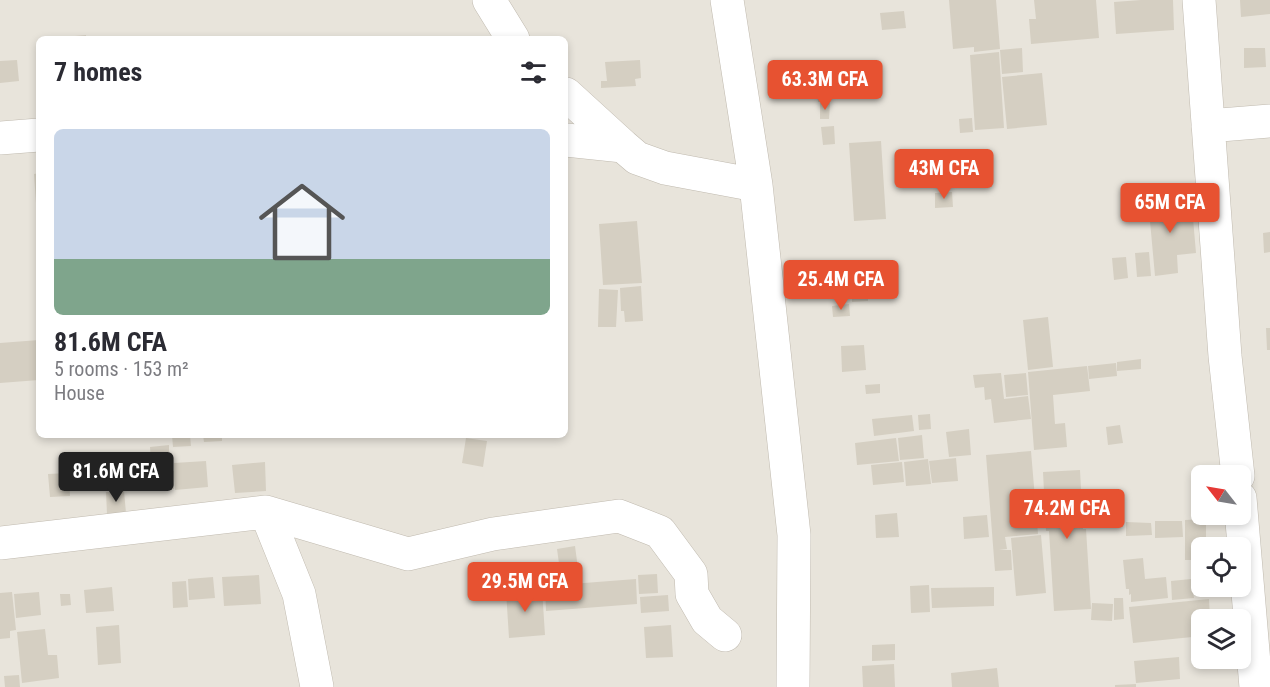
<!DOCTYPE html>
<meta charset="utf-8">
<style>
body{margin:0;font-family:"Roboto Condensed",sans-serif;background:#f7f7f7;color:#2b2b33;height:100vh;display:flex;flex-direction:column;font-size:22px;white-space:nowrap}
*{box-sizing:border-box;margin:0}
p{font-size:20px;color:#7c7c81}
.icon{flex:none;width:33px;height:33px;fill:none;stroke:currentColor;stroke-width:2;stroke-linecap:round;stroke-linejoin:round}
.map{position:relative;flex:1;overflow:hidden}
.side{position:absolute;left:36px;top:36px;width:532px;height:402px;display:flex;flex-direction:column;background:#fff;border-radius:9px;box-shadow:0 3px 9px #0003}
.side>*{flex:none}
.needle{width:39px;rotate:301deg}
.fabs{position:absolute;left:1191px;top:465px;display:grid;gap:12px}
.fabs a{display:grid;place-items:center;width:60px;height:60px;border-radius:9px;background:#fff;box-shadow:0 3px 9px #0003;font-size:30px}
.price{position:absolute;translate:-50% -51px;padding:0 14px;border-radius:6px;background:#e75231;color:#fff;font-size:20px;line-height:39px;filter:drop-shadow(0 2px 3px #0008)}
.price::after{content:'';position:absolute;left:50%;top:36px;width:18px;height:14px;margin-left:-9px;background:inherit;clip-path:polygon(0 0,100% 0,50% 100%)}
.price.selected{background:#222;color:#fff}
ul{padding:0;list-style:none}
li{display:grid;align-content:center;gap:12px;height:318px;padding:0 18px}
li span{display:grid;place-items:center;height:186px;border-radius:9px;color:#555}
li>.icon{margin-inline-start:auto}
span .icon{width:108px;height:108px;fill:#fffc;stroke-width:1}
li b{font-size:26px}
h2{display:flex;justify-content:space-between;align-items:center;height:72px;padding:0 18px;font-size:26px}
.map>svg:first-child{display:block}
.residential{fill:#e8e4db;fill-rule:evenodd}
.building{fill:#d5cfc2}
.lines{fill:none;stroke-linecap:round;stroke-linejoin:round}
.minor-casing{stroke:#c0baaf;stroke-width:34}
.minor{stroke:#fff;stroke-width:33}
</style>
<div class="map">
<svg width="1270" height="687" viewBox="0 0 1270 687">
<rect width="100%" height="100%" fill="#f5f2ec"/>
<!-- residential -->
<path class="residential" d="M0 0H1270V687H0ZM39 39H566V435H39ZM1202 476H1240V514H1202ZM1202 548H1240V586H1202ZM1202 620H1240V658H1202Z"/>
<!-- building -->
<path class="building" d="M949 0H996L1000 49 974 52V47L953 49Z
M1034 0H1096L1099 38 1031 44 1029 19H1036Z
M1141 0H1173L1174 30 1116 34 1114 2Z
M1240 0H1270V14L1241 17Z
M904 11 906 28 882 30 880 13Z
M86 35V39H64V37Z
M1022 48 1023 72 1002 74 1000 50Z
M1244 48H1265L1266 67 1244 68Z
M999 52 1004 128 975 130 970 55Z
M17 60 19 81 0 83V61Z
M640 60 641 78 635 79 636 86 601 88V81H607L605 62Z
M1042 73 1047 125 1007 129 1002 77Z
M828 89 829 101 818 102 817 90Z
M820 103H830L829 119H820Z
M972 118 973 132 960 133 959 119Z
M834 126 835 144 823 145 821 127Z
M881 141 886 219 854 221 849 143Z
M39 173V203H36L34 174Z
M952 192 953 207 935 208V193Z
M1172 197V208L1192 207 1196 253 1177 255 1178 273 1155 276 1148 199Z
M637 221 642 283 603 285 599 224Z
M1270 232V252L1264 253 1263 233Z
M1149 252 1151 276 1137 277 1135 253Z
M1126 257 1128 278 1114 280 1112 258Z
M870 270 871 292 868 293V301L852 302 851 271Z
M641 286 643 321 625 322 624 311H621L620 288Z
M599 289 618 290 616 327H598Z
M849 304 850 316 833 317 832 306Z
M1048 317 1053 367 1028 370 1023 320Z
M1266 328H1270V350H1267Z
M39 340V380L0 383V343Z
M864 345 866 370 842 372 841 346Z
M1141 359V369L1117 371V362Z
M1116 363 1117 376 1089 379 1088 366Z
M1087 366 1090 391 1053 395 1055 424 1065 423 1067 447 1034 450 1028 372Z
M1001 373 1004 399 1028 396 1031 419 994 423 991 399 985 400 984 387 975 388 973 375Z
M1026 373 1028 395 1006 397 1004 375Z
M880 384V393L866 394 865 385Z
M930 414 931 429 919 430 918 415Z
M912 415 914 431 874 436 872 419Z
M1120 425 1123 443 1108 445 1106 427Z
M969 429 971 455 949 457 946 432Z
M172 435H190L191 446 173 447Z
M203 435H222V441L204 442Z
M922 435 924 458 900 460 898 438Z
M466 438 487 441 483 467 462 463Z
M896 438 899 461 857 465 855 443Z
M169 445V460L151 462 150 447Z
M1031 451 1038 534 1005 537 1007 549 999 550H1011L1012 570 995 571 986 455Z
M956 458 958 481 932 483 929 461Z
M928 459 931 484 906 486 904 462Z
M206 461 208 487 175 490 174 477V489L162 490 160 472 174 471V463Z
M265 462 266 491 235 493 232 465Z
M902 462 904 482 873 485 871 465Z
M1080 470 1083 529H1086L1091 609 1054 611 1049 531H1046L1043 472Z
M69 473 70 496 50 497 48 474Z
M124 491 126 513 107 514 106 492Z
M1106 506H1123L1124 522 1107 523Z
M897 513 899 537 876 538 875 515Z
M987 515 989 537 964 539 963 517Z
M1206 519V548H1202V560H1185V520Z
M1155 521H1182L1183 537 1155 538Z
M1126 522 1151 523 1152 535 1126 536Z
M1041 535 1046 593 1016 596 1011 538Z
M575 546 579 576 561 578 557 549Z
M1143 558 1145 579 1166 577 1168 598 1131 602V594L1129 595V589H1126L1123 560Z
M657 574 658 593 639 594 638 575Z
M259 575 261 604 224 606 222 577Z
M213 577 215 598 189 600 188 579Z
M636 579 637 604 546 611 545 586Z
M1191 579 1194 598 1172 600 1171 581Z
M1202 579V586H1207L1208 596 1199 597 1197 580Z
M186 581 188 607 173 608 172 582Z
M929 585 930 612 911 613 910 586Z
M112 587 114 611 86 613 84 590Z
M994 587V606L932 608 931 588Z
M542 589 545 635 509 638 506 591Z
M12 592 16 630 10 631V638L0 639V593Z
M39 592 41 615 16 618 14 594Z
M60 594H70L71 605 61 606Z
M668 595 669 611 641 613 640 597Z
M1114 598H1123L1124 619 1114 620Z
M1209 599 1210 620H1202V636L1133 643 1129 607Z
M1092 603 1113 604 1112 621 1091 620Z
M119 625 121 663 98 665 96 627Z
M671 625 673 657 646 658 644 627Z
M45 629 48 655H57L59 678 22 683 17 632Z
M895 644V660L872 661V645Z
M1179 657 1180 679 1136 683 1134 661Z
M894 664 895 687H863L862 666Z
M997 668 999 687H952L951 673Z
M19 675 20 687H5L4 676Z
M1136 684V687H1115V685Z"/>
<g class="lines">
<!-- minor casing -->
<g class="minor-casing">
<path id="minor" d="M489 0 513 39
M727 0 756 185 794 535 793 687
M1199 0 1225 356 1238 476
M566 94 623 146
M1208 126 1270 121
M0 138 39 135
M566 140 623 146 637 158 665 168 756 185
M1240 498 1256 687
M0 543 266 512
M317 687 299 594 266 512 408 554 493 534 619 516 660 532 691 574 692 594 707 620 725 635"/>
</g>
<!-- minor -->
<use href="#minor" class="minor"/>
</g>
</svg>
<div class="fabs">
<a><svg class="needle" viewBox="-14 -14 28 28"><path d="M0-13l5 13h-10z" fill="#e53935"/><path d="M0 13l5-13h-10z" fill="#7c7c81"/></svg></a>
<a><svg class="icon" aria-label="locate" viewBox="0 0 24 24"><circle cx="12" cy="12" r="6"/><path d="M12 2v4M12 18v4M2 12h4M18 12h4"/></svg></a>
<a><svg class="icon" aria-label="layers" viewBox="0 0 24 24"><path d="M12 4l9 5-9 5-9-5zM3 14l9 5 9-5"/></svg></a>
</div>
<b class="price" style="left:825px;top:111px">63.3M CFA</b>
<b class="price" style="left:944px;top:200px">43M CFA</b>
<b class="price" style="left:1170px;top:234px">65M CFA</b>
<b class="price" style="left:841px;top:311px">25.4M CFA</b>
<b class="price selected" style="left:116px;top:503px">81.6M CFA</b>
<b class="price" style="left:1067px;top:540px">74.2M CFA</b>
<b class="price" style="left:525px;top:613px">29.5M CFA</b>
<section class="side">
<h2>7 homes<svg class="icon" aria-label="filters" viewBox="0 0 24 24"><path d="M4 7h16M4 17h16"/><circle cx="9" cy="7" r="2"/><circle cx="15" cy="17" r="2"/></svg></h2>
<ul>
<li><span style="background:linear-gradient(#c9d6e8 70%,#7fa58c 0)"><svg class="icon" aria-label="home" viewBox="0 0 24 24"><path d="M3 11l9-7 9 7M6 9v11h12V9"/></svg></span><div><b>81.6M CFA</b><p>5 rooms · 153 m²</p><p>House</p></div></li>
</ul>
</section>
</div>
